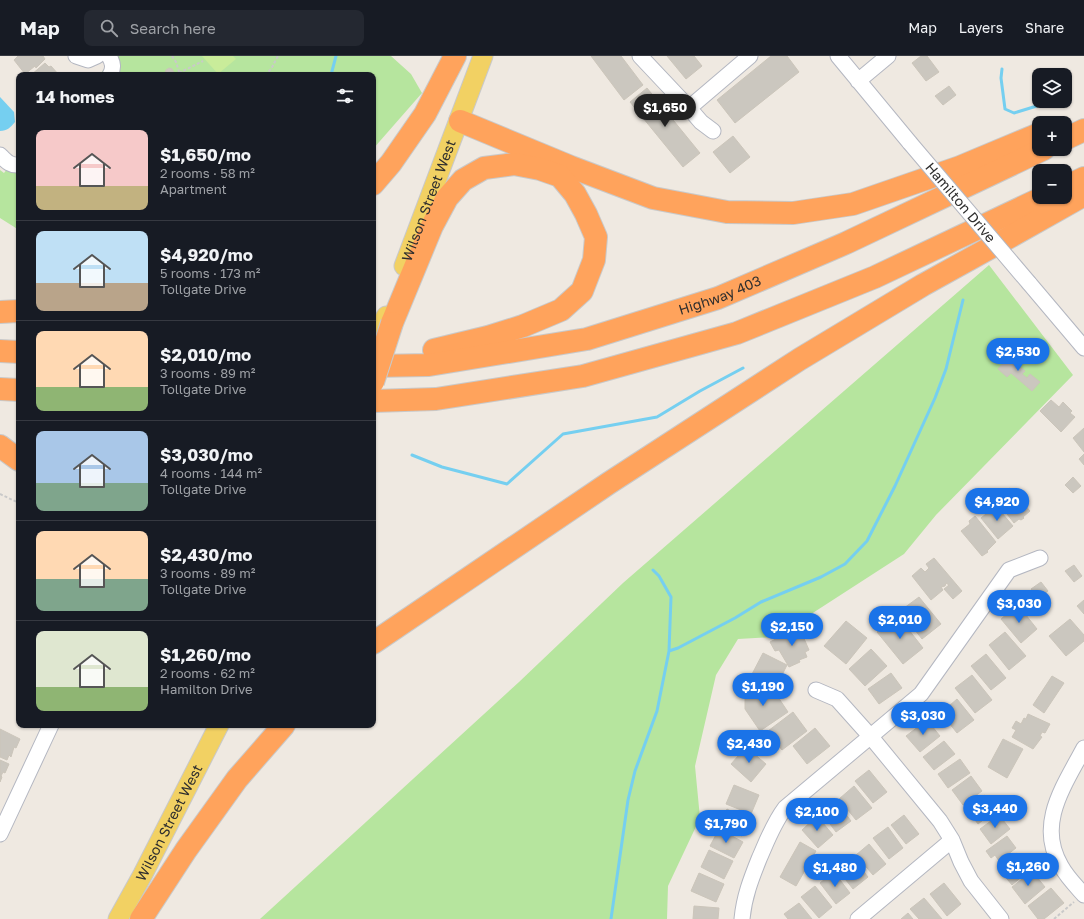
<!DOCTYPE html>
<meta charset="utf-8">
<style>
body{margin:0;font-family:"Golos Text",sans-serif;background:#242831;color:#f1f3f6;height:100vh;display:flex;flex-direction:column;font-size:15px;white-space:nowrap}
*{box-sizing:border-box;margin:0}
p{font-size:13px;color:#9ea1a6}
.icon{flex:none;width:22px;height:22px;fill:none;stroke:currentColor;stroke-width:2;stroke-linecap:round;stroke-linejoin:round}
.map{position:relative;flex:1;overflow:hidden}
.drawer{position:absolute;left:16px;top:16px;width:360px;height:656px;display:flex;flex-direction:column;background:#171b24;border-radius:8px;box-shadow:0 1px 3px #0004}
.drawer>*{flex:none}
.controls{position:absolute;left:1032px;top:12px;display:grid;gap:8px}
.controls a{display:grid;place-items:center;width:40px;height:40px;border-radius:8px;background:#171b24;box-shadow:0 1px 3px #0004;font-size:20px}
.price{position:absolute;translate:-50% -34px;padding:0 9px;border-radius:14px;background:#1a73e8;color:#fff;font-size:13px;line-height:26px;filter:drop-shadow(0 1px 2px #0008)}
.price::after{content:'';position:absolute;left:50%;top:24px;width:12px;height:9px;margin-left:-6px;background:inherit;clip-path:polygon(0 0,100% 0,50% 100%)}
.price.on{background:#222;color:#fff}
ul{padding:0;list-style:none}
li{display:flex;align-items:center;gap:12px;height:100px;padding:0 20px}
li+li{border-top:1px solid #363941}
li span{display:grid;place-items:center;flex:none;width:112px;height:80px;border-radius:8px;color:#555}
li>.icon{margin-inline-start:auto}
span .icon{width:48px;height:48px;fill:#fffc;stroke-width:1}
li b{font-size:17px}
h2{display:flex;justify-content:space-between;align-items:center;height:48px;padding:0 20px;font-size:17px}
header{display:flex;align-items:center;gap:24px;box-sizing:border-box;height:56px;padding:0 20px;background:#171b24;border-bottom:1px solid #363941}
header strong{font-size:19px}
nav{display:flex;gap:22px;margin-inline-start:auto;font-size:14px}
.search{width:280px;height:36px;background:#242831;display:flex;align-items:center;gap:10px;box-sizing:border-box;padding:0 14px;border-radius:8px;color:#9ea1a6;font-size:15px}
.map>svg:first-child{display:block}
.green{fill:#b6e59e}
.pitch{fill:#c9ec9a}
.water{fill:#75cff0}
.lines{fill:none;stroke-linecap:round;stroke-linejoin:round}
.stream{stroke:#75cff0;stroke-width:3}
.building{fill:#cbc7bf;stroke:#cbc5ba}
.minor-casing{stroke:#b4b7c1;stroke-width:17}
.major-casing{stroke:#c9c9c9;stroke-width:21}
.highway-casing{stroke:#c9c9c9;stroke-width:24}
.path{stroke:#c9c9c9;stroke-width:2;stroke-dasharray:3 2;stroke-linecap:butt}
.minor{stroke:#fff;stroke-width:15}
.major{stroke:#f2d163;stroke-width:19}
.highway{stroke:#ffa35c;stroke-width:22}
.minor-bridge-casing{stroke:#b4b7c1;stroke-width:17;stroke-linecap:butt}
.highway-bridge-casing{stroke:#c9c9c9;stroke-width:24;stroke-linecap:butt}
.minor-bridge{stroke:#fff;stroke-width:15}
.highway-bridge{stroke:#ffa35c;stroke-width:22}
.labels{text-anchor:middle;stroke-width:3;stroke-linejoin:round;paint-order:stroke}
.street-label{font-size:14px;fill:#2e2e2e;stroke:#fff}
</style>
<header>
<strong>Map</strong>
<div class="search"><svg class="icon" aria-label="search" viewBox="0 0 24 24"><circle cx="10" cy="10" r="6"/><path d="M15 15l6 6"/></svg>Search here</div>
<nav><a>Map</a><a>Layers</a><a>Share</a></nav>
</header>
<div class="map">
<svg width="1084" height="863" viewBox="0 0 1084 863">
<rect width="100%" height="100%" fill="#efe9e1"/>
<!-- green -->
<path class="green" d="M116 0H391L411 18 422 37 373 93V19H99Z
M19 98V174L0 162V114L4 117Z
M989 209 1073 319 936 459 904 498 805 562 773 581 738 583 716 619 695 710 700 762 668 830 667 863H260L519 626 623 527Z"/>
<!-- pitch -->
<path class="pitch" d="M202 0H233L236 3 218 18Z"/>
<!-- water -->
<path class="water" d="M0 41 14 56 15 66C11 71 7 75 0 75Z"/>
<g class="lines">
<!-- stream -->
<path class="stream" d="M1002 13 1001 22 1005 53 1014 57 1040 49 1048 45
M331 19 336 0
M412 399 442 411 507 428 563 378 657 361 700 335 743 312
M669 595 678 592 735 562 761 546 821 521 845 508 867 485 895 430 935 342 946 313 963 244
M611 863 628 744 635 715 657 655 669 595 671 541 659 520 653 514"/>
</g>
<!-- building -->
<path class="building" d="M18 0H43L45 3 36 12 35 10 25 18 14 4Z
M591 0H621L643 29 624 44Z
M667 0H694L702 10 686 23Z
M771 0H787L799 16 735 67 717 44Z
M921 0H927L939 16 926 25 912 7Z
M45 7 49 11 51 10 59 19H31Z
M169 12 172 13 174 17 173 19H165L166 14Z
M949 30 956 39 943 49 935 40Z
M647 32 700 97 683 111 630 46Z
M733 80 750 101 730 117 713 96Z
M1012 297 1022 305 1018 309 1025 315 1022 318 1027 322 1030 318 1040 326 1032 335 1011 317 1007 321 998 313Z
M1051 344 1059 351 1063 346 1072 355 1070 357 1075 361 1061 376 1040 355Z
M1084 372V396L1073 382Z
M1084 398V409L1079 403Z
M1073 421 1081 430 1073 437 1065 429Z
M1010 432 1030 455 1023 461 1024 462 1021 464 1019 463 1014 467 997 445 1005 439 1003 437Z
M996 450 1013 470 998 483 981 462Z
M975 460 996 486 987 495 988 496 982 500 961 475 970 468 969 465Z
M934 502 962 535 953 543 944 533 949 529 946 527 945 530 941 531 943 534 931 544 912 520 921 512 925 516 929 512 926 508Z
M1074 509 1082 520 1074 526 1065 515Z
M1041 526 1048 535 1038 542 1031 533Z
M919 541 941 568 922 583 900 555Z
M1084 544V558L1077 550Z
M1018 549 1037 573 1021 587 1001 563Z
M898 560 923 592 903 608 877 576Z
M1070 563 1084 579V585L1066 600 1049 580Z
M846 565 867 582 846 608 824 590Z
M799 571 809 594 805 596 807 601 799 604 800 606 789 611 779 594 775 595 770 586Z
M1005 576 1026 600 1009 614 989 589Z
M871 593 887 610 865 630 849 613Z
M763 597 787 609 774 635 750 622Z
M986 598 1006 622 991 634 971 610Z
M891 617 902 632 879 648 868 633Z
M972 619 992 644 975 657 955 632Z
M1052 620 1064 627 1044 657 1033 649Z
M749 630 774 635 788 656 760 675 745 653V634Z
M957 643 974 664 957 677 941 657Z
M793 656 807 675 782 694 768 675Z
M1028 658 1050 668 1045 677 1042 676 1040 680 1042 681 1033 693 1012 681 1016 674 1012 672 1016 665 1021 668 1024 662 1026 663Z
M927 664 940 680 920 696 906 680Z
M815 672 830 690 807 708 793 690Z
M0 673 20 683 16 692 14 691 11 701 9 699 7 704 0 701Z
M1003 683 1023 693 1007 722 988 711Z
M944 685 955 698 934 714 923 701Z
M746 691 766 708 751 726 731 708Z
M960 703 970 717 948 732 938 718Z
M0 704 9 708 5 717 3 716 1 720 2 721 0 726Z
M869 714 887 736 873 747 855 725Z
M971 720 982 735 963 749 952 734Z
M734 729 759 739 751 758 726 748Z
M854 730 872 752 856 764 839 743Z
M985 739 996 754 978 768 967 753Z
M836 745 851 765 836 776 821 756Z
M727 753 750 766 742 780 719 767Z
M904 759 919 778 906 788 891 769Z
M999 759 1010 773 991 788 980 773Z
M817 760 833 779 818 792 802 774Z
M888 771 903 792 889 803 873 782Z
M719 773 743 786 734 802 710 790Z
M1007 780 1016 792 999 805 995 799 991 802 986 795Z
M800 786 816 795 796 830 780 821Z
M869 788 886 808 873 819 856 799Z
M709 794 733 805 724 823 701 811Z
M1017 797 1031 813 1012 829 999 813Z
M853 802 868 821 853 833 838 814Z
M1032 815 1045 831 1025 848 1012 831Z
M834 816 850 837 836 848 820 827Z
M699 817 724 828 716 846 691 835Z
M944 827 961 848 947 860 930 838Z
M815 830 832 851 819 862 801 841Z
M1051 832 1064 847 1044 863H1038L1028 850Z
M924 842 942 863H919L910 853Z
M799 847 812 863H788L784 858Z
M694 850 719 852 718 863H693Z
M908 857 913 863H901Z"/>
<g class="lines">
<!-- minor casing -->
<g class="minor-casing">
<path id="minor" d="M76 0 88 4 97 0
M109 0C113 7 114 12 110 19
M640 0 689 52 701 66 713 75
M838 0 910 87
M858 25 888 0
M689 52 750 0
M0 99C6 105 10 110 19 109
M1029 227 1084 292
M816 634 837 643 871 681 940 765 952 784 961 806 971 825 1001 863
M1084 692C1064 730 1036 768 1061 810 1067 821 1076 830 1084 839
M0 778 51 669
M742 863C744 841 751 823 759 803 767 785 773 768 785 752L921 638 1009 514 1040 502
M858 863 952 784"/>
</g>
<!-- major casing -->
<g class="major-casing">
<g id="major">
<path id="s1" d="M404 210 483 0"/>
<path d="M373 289 386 260"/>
<path id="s2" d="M118 863 143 818 219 669"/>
</g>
</g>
<!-- highway casing -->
<g class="highway-casing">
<g id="highway">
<path d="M460 65 571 111 653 142 727 156 793 157 853 148 960 111 1039 78"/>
<path d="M1065 83 1084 74"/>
<path d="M373 128 391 107 425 58 455 0"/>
<path d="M1065 131 1084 122"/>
<path d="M0 256 19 255"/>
<path d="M392 267 432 170 447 142 463 124 484 112 514 108 540 113 560 120 575 138 586 158 596 181 594 204 582 235 561 254 523 270 488 281 434 294"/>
<path d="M0 295 19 296"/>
<path id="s3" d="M373 310 429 309 587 283 718 242 846 187 1044 93"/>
<path d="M0 333 19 334"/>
<path d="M373 345 436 343 583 320 737 277 875 221 1044 141"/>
<path d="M0 390 19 404"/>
<path d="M373 587 609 427 800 303 923 229 1015 178 1084 139"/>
<path d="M141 863 186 794 237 723 284 669"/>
</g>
</g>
<!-- path -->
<path class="path" d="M172 0 176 6 180 19
M179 17 203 5
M265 19 271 13 278 0
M0 438 19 447
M1054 863 1074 846"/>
<!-- minor -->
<use href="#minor" class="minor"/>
<!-- major -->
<use href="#major" class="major"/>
<!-- highway -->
<use href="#highway" class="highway"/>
<!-- minor-bridge casing -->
<g class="minor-bridge-casing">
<g id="minor-bridge">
<path id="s4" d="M910 87 1029 227"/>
</g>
</g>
<!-- highway-bridge casing -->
<g class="highway-bridge-casing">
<path id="highway-bridge" d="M373 326 392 267"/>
</g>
<!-- minor-bridge -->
<use href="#minor-bridge" class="minor-bridge"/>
<!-- highway-bridge -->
<use href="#highway-bridge" class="highway-bridge"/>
</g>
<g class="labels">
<!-- street labels -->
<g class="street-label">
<text dy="5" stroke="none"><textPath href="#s1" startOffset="70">Wilson Street West</textPath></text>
<text dy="5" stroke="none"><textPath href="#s4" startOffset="78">Hamilton Drive</textPath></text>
<text dy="5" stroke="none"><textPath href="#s3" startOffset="356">Highway 403</textPath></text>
<text dy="5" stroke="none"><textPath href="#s2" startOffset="109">Wilson Street West</textPath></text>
</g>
</g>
</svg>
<div class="controls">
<a><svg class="icon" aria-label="layers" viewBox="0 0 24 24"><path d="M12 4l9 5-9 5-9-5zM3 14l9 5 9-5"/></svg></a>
<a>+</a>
<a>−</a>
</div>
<b class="price on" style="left:665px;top:72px">$1,650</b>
<b class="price" style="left:1018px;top:316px">$2,530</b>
<b class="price" style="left:997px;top:466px">$4,920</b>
<b class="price" style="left:1019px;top:568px">$3,030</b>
<b class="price" style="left:900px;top:584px">$2,010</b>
<b class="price" style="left:792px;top:591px">$2,150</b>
<b class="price" style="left:763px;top:651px">$1,190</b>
<b class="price" style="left:923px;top:680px">$3,030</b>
<b class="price" style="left:749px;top:708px">$2,430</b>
<b class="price" style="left:995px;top:773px">$3,440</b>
<b class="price" style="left:817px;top:776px">$2,100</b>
<b class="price" style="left:726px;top:788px">$1,790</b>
<b class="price" style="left:1028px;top:831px">$1,260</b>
<b class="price" style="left:835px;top:832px">$1,480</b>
<section class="drawer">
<h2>14 homes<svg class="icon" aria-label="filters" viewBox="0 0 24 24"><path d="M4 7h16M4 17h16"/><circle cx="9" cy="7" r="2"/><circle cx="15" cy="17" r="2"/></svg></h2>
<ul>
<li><span style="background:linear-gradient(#f6c9c9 70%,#c2b280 0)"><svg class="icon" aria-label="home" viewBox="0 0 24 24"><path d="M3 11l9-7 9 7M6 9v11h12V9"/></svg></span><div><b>$1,650/mo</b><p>2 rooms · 58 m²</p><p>Apartment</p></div></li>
<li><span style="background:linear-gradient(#bfe0f5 65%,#b9a48a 0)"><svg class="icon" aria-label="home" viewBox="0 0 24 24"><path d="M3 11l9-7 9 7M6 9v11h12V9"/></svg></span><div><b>$4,920/mo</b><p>5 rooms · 173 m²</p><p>Tollgate Drive</p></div></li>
<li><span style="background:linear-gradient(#ffd9b3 70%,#8fb573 0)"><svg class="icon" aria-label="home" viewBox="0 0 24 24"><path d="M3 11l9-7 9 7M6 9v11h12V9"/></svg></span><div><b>$2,010/mo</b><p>3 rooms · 89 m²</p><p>Tollgate Drive</p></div></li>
<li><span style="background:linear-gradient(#a9c7e8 65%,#7fa58c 0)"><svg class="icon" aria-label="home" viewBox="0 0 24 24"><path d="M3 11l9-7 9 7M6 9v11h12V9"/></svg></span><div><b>$3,030/mo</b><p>4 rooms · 144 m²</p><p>Tollgate Drive</p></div></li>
<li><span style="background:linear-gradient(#ffd9b3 60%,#7fa58c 0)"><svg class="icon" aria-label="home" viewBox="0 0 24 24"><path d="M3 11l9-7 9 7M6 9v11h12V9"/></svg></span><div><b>$2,430/mo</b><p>3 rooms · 89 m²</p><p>Tollgate Drive</p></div></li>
<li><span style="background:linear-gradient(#dfe7d0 70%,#8fb573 0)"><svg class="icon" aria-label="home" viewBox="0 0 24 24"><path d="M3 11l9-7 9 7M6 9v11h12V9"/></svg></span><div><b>$1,260/mo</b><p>2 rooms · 62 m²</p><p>Hamilton Drive</p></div></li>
</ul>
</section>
</div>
